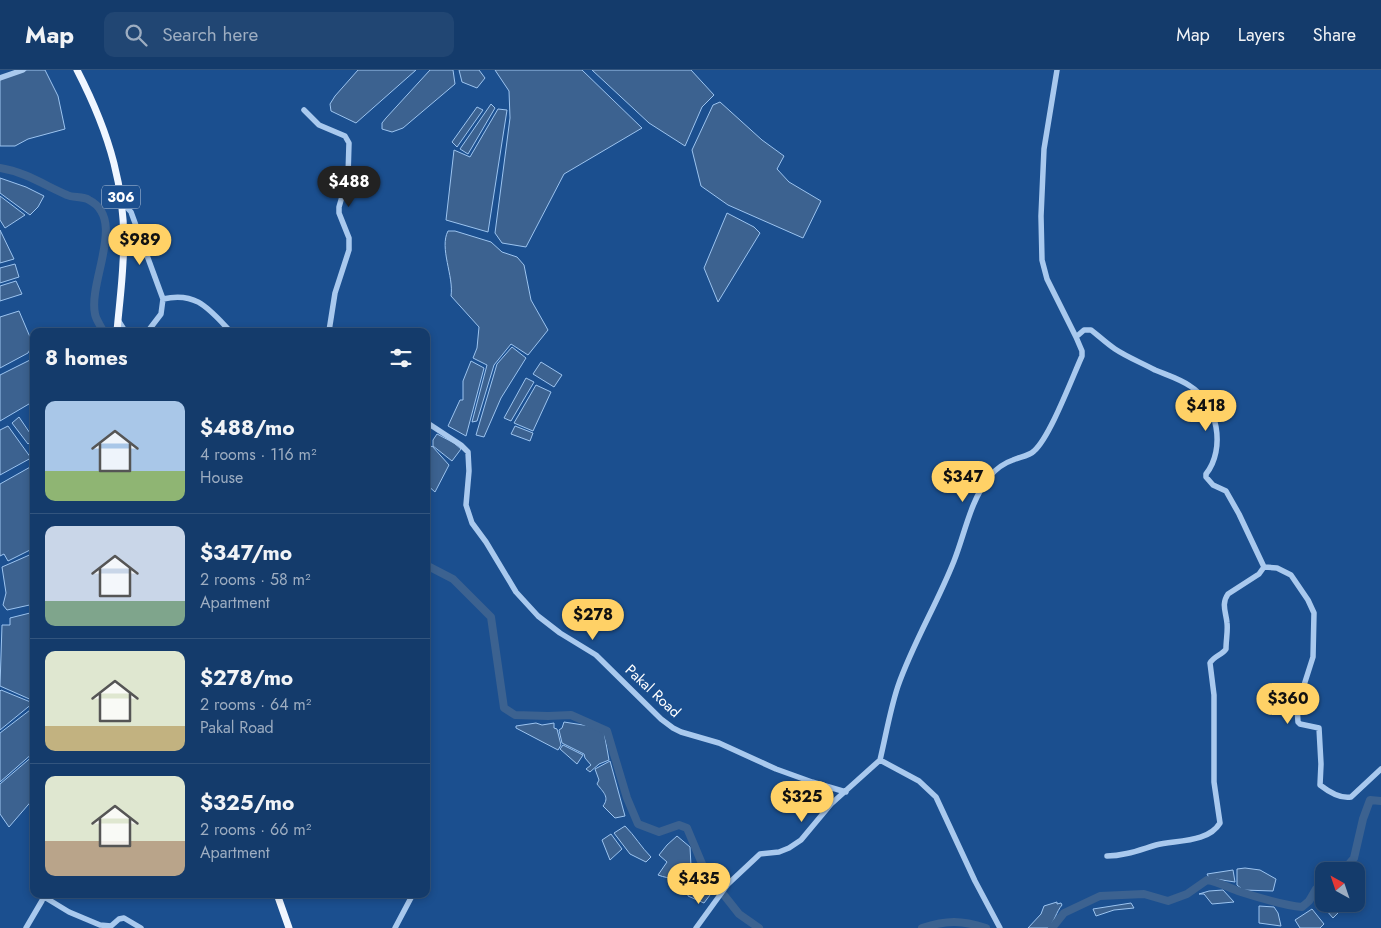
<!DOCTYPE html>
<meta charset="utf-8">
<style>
body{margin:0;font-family:Jost,sans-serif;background:#214673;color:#f1f3f6;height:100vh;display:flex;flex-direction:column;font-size:19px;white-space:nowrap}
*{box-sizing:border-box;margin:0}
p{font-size:16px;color:#9dadc1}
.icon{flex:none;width:28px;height:28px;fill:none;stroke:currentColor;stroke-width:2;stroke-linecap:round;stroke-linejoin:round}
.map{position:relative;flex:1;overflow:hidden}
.panel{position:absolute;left:30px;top:258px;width:400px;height:570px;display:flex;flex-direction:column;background:#143b6b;border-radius:10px;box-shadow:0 2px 8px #0003,0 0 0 1px #33557e}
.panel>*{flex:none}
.needle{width:32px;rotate:320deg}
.controls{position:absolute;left:1315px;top:792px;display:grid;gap:10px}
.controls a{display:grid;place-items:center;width:50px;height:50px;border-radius:10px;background:#143b6b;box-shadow:0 2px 8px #0003,0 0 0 1px #33557e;font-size:25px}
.price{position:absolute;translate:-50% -42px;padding:0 11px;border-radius:18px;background:#ffd166;color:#111;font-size:16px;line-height:32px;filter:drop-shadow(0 1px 2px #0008)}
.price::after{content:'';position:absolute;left:50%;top:30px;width:15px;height:11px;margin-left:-8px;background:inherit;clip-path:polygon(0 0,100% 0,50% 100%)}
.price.on{background:#222;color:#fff}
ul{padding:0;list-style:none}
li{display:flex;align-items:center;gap:15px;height:125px;padding:0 15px}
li+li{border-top:1px solid #33557e}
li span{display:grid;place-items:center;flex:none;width:140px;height:100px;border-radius:10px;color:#555}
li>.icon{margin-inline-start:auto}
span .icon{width:60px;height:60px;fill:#fffc;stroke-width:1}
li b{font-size:21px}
h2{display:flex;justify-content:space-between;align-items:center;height:60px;padding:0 15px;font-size:21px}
header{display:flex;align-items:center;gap:30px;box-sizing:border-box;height:70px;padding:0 25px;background:#143b6b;border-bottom:1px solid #33557e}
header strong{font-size:24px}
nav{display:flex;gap:28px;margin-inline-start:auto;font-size:18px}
.search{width:350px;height:45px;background:#214673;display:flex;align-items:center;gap:12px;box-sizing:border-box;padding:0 18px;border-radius:10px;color:#9dadc1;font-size:19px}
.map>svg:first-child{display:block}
.water{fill:#3c6290;stroke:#9cc4f0}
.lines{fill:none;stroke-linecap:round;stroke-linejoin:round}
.river{stroke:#3c6290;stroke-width:8}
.minor{stroke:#a9c9ee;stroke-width:5.5}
.major{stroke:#f0f6ff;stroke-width:7}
.labels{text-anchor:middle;stroke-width:4.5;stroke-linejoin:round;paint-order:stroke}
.shield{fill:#1b4f8f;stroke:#bbcadd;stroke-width:1}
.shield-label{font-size:14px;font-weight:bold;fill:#fff}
.street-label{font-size:15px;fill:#fff;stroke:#1b4f8f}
</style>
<header>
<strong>Map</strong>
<div class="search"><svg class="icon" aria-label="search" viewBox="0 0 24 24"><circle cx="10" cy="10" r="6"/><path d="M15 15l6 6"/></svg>Search here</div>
<nav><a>Map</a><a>Layers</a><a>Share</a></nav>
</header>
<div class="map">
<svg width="1381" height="858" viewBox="0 0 1381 858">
<rect width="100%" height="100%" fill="#1b4f8f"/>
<!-- water -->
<path class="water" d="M27 0H45L58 26 65 59 28 69 15 76H0V9Z
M358 0H416L356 53 331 41 330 34 335 26Z
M430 0H453L455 14 403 58 392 62 382 59V53L386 48Z
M459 0H479L485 8 477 18 462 12Z
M495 0H582L642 58 564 104 526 177 502 173 495 163 510 48 509 21Z
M592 0H691L714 25 702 37 685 76 649 53Z
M720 32 762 70 784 86 777 99 789 112 821 131 803 168 728 135 701 116 692 80 713 35Z
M491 34 495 38 468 84 460 79Z
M477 37 483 40 457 77 452 72Z
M498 39 507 40 488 162 446 150 454 80 470 87Z
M0 108 26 117 44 126 38 137 30 145 0 123Z
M0 126 25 145 5 158 0 150Z
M727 143 754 157 760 163 718 232 704 198Z
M0 160 14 189 0 193Z
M448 161H455L491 172 502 182 517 187 524 195 531 230 548 260 528 285 511 274 494 295 477 351 472 352 487 295 473 288 477 278 479 257 451 226C454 206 439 178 448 161Z
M15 194 19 207 0 213V198Z
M16 211 22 224 0 231V216Z
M19 241 33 274 28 283 0 298V247Z
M512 277 526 288 501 328 484 367 476 365 497 294Z
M34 288V331L0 351V305Z
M471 291 484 298 466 366 448 356 460 330H463V311Z
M541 292 562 305 554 317 533 304Z
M526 308 534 312 511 351 504 348Z
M536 315 551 322 533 361 514 353Z
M19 347 34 369 28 374 12 353Z
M8 356 31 388 0 405V360Z
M515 356 533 363 530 371 511 364Z
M437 364 454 373 461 379 452 391 433 376V370Z
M432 376 449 395 435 422 426 414V381Z
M32 396 34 399V478L8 491 4 484 0 486V414Z
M34 483V534L7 540 3 535 6 523 2 497Z
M34 542V631L0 616 2 555H10V548Z
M1 620 33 633 0 660V621Z
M34 637V682L0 712V663Z
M564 652 596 657 604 662 609 690 599 694 590 702 586 699 591 695 585 688 584 684 562 673 559 660 562 658Z
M536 653 542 655 554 653V658L557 659 561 675 558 680 516 658V656Z
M563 675 583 685 577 694 560 679Z
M34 685V728L9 757 0 744V714Z
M610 691 625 746 615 748 603 736C610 727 603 722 597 714L599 710 595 699Z
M625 756C635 766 641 777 651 787L646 792 630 784 614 763Z
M611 764 622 779 610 790 602 770Z
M677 766 690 777 691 796 701 817 710 825 704 833 688 826V818C677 806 671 810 658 805L667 792 659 785 667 775Z
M1245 798 1260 800 1276 809 1273 821 1243 820 1237 815V799Z
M1233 800 1235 812 1209 808 1207 804Z
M1223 820 1234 832 1212 834 1204 824H1199L1209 821Z
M1324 828V834H1347L1333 848 1319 832Z
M1057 832V834L1061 833 1062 835C1056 842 1055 851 1048 858H1028L1041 844 1044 836Z
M1131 833 1134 838 1114 840 1096 846 1093 839Z
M1259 836 1274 837 1278 843 1281 856 1259 853Z
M1312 839 1324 854 1320 858H1300L1295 850Z"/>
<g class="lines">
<!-- river -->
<path class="river" d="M0 98C25 102 44 115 67 125 73 128 83 126 89 130 127 149 88 211 95 244 96 250 101 256 103 261
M426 495 453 509 491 547 504 638 515 645 548 646 571 645 607 661 627 728 638 754 659 762 679 755 687 758 708 808 720 820 739 844 759 858
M1343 801 1354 788 1363 749 1370 730 1381 731
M922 858C947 850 961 850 986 858
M1052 858 1064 843 1100 826 1144 824 1168 831 1187 824 1207 810C1219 812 1229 818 1241 822 1260 828 1282 835 1302 837L1309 831 1316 819 1324 816"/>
<!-- minor -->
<path class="minor" d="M0 8 23 0
M304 40 319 55 345 66 349 73 348 106 339 137V143L349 168V180L335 223 329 261
M121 131 131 142 163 229 161 244 148 261
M163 229C196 221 209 239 230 261
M118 250 125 261
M1076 267 1084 260H1091C1099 266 1106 273 1115 279 1127 287 1142 293 1155 300 1167 305 1180 309 1190 316 1218 333 1226 379 1206 404V407L1213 415 1226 421 1239 444 1264 497
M426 352 461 375 468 382 469 401 466 435 472 453 486 472 516 522 538 546 560 563 596 585 661 649 673 658 681 662 719 673 776 699 812 712 846 722
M1264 497 1277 498 1291 505 1308 530 1314 543 1313 587 1297 637 1298 652 1300 654 1319 658 1321 694 1320 715C1329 722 1340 729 1351 727L1381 699
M1107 786C1124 786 1139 780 1156 775 1176 770 1208 773 1220 753L1214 712V625L1210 593C1214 586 1222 585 1226 579 1226 570 1228 561 1227 553 1226 542 1221 534 1228 524L1259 504 1264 497
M26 858 43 829 46 828 69 842 100 855 111 856 119 849 124 848 141 858
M395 858 413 824
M696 858 728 814 760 784 779 782 789 778 801 770 831 734 880 690
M1000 858 975 811 936 727 919 711 880 690C886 665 890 640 898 616 913 573 937 534 954 491 965 463 970 432 989 407 995 400 1004 393 1013 390 1020 387 1029 386 1034 381 1050 367 1072 308 1082 286V281L1076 267 1047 209 1042 190 1041 146 1044 79 1057 0"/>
<!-- major -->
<path class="major" d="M77 0C109 62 128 122 123 192 122 215 119 238 117 261
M277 824 289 858"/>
</g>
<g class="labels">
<!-- shield labels -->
<rect class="shield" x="102" y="115.5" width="38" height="23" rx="4"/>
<g class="shield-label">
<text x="121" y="132">306</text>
</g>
<!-- street labels -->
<g class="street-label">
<text transform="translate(653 621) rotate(43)" y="5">Pakal Road</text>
</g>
</g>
</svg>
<div class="controls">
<a><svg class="needle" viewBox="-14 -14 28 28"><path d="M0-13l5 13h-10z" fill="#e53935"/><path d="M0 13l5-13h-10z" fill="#9dadc1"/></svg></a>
</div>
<b class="price on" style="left:349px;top:138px">$488</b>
<b class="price" style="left:140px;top:196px">$989</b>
<b class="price" style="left:1206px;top:362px">$418</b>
<b class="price" style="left:963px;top:433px">$347</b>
<b class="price" style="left:593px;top:571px">$278</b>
<b class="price" style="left:1288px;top:655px">$360</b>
<b class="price" style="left:802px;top:753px">$325</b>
<b class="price" style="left:699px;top:835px">$435</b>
<section class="panel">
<h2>8 homes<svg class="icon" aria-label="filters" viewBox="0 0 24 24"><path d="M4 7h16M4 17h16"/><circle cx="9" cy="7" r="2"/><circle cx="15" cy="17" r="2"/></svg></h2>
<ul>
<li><span style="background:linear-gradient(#a9c7e8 70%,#8fb573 0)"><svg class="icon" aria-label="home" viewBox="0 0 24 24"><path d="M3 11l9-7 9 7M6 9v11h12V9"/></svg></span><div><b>$488/mo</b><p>4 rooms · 116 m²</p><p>House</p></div></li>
<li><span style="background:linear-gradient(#c9d6e8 75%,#7fa58c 0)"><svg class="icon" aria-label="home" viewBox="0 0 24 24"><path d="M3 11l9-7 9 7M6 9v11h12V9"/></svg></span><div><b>$347/mo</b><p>2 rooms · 58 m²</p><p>Apartment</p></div></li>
<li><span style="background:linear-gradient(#dfe7d0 75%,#c2b280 0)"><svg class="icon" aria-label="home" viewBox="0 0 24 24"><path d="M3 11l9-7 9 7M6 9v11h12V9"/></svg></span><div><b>$278/mo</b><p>2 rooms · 64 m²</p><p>Pakal Road</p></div></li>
<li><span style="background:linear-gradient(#dfe7d0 65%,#b9a48a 0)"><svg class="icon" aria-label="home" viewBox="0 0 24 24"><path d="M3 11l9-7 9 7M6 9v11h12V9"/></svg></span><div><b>$325/mo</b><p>2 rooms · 66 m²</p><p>Apartment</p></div></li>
</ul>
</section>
</div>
